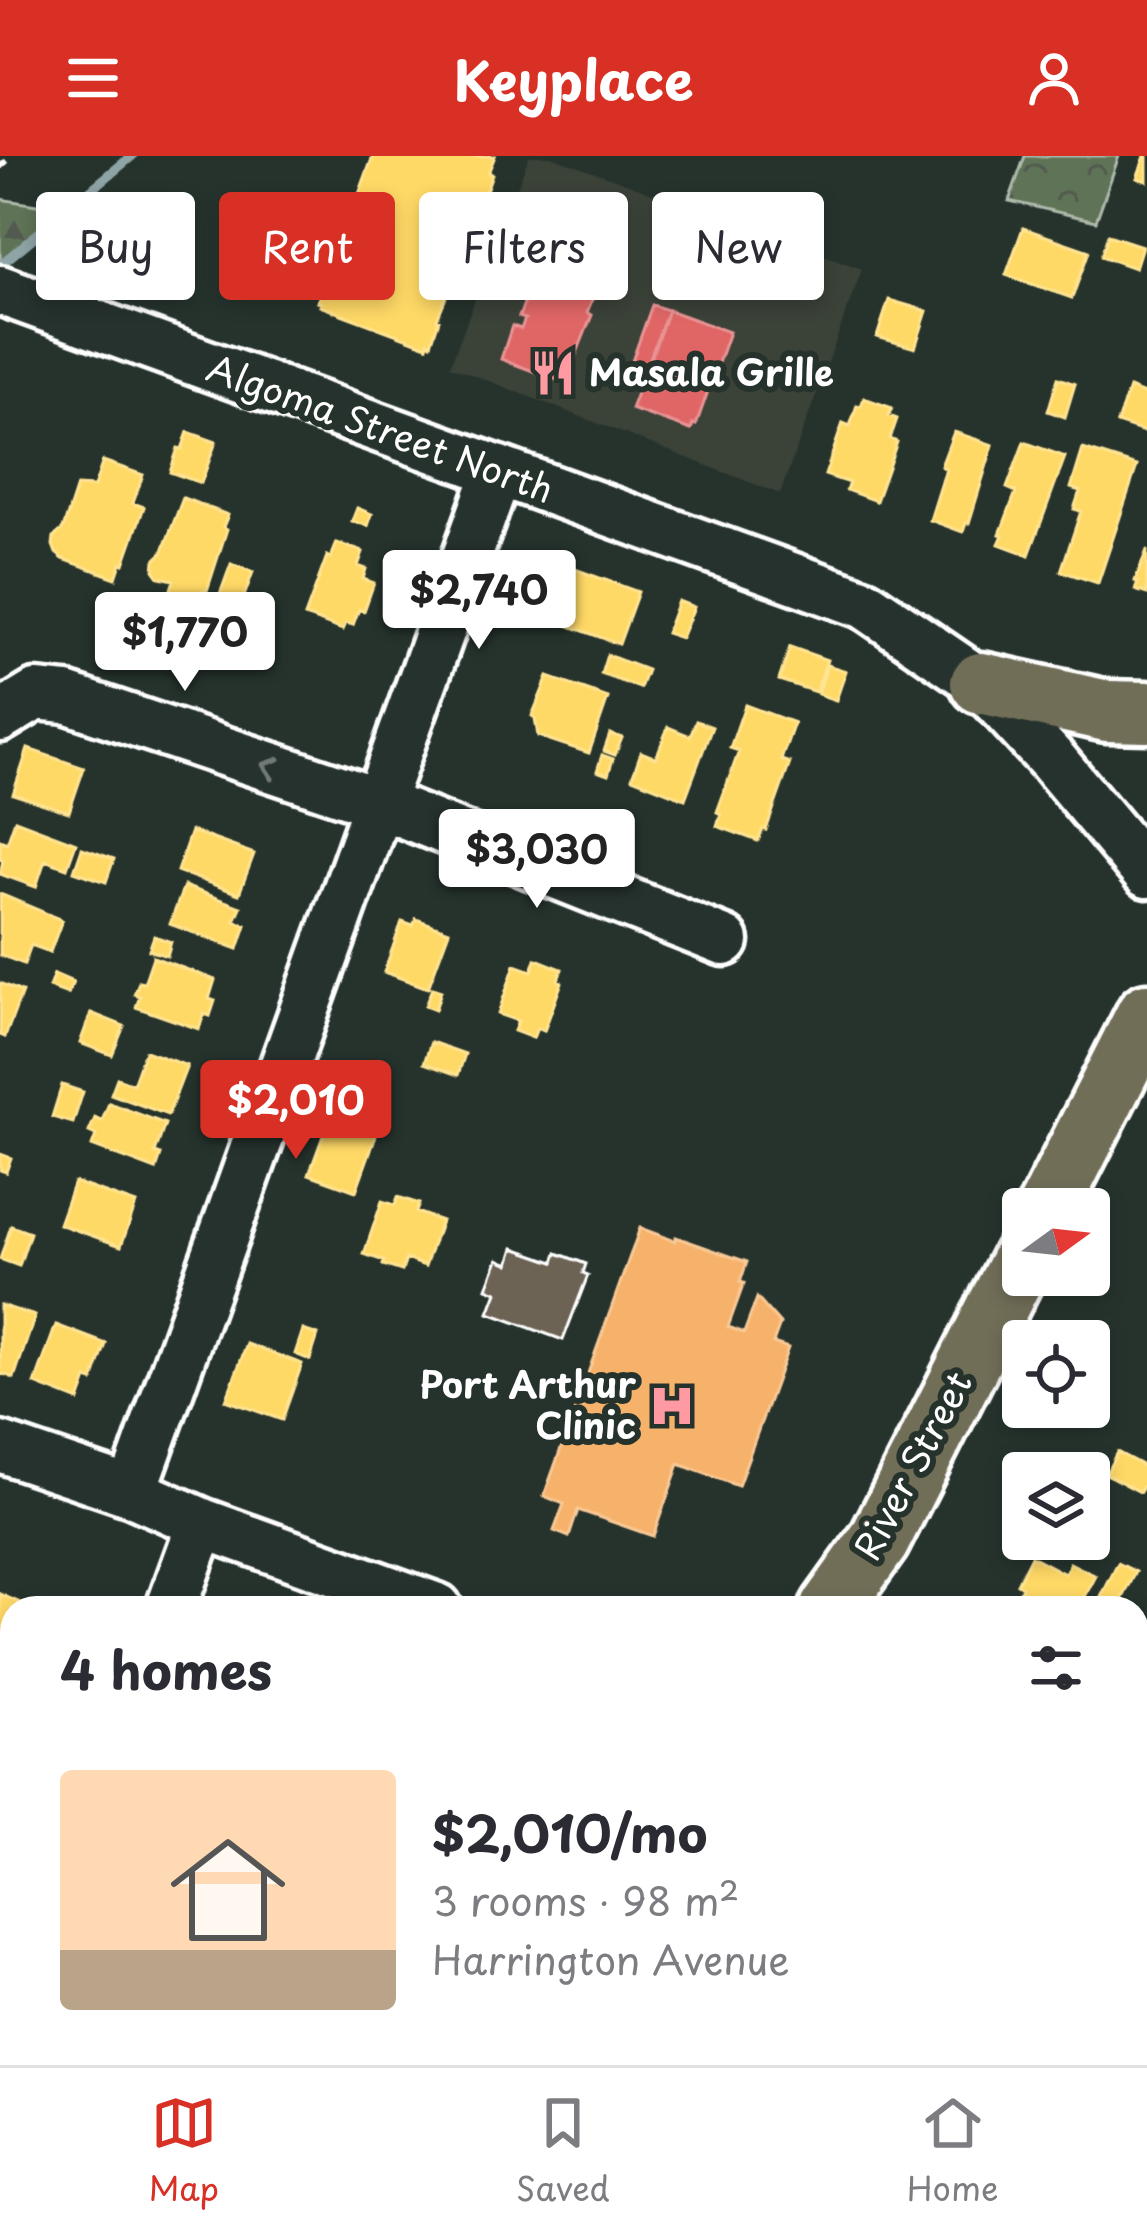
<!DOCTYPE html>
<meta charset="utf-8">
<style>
body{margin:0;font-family:"Playpen Sans",sans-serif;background:#f7f7f7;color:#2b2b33;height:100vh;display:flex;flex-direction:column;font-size:45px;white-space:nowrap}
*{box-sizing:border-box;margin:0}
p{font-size:39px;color:#7c7c81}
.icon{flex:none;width:66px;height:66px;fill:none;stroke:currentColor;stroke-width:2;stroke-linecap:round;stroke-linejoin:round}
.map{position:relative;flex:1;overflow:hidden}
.drawer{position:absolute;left:0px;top:1440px;width:1149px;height:471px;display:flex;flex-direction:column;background:#fff;border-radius:36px 36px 0 0;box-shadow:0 6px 18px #0003}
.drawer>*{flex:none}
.guide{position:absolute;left:36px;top:36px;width:1077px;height:108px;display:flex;gap:24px}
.needle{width:78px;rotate:75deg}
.buttons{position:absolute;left:1002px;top:1032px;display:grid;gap:24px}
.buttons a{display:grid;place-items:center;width:108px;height:108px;border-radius:12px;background:#fff;box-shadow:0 6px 18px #0003;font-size:60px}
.price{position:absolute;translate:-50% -102px;padding:0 27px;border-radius:12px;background:#fff;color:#222;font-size:39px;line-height:78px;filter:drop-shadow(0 3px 6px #0008)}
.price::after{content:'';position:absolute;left:50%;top:72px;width:36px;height:27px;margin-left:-18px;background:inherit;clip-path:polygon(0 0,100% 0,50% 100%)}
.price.selected{background:#d93025;color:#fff}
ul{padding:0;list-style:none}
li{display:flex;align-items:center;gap:36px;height:300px;padding:0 60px}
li+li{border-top:3px solid #e1e1e2}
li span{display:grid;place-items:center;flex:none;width:336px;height:240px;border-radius:12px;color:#555}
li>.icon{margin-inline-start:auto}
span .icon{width:144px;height:144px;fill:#fffc;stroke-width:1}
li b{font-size:51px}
h2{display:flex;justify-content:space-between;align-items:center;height:144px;padding:0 60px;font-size:51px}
.chip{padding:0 42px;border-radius:12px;background:#fff;box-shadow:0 6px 18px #0003;font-size:42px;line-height:108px}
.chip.selected{background:#d93025;color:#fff}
header{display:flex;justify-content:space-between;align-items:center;height:156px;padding:0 60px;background:#d93025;color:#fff;font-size:54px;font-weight:700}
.tab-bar{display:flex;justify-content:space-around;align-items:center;height:168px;border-top:3px solid #e1e1e2;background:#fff;font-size:33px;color:#7c7c81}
.tab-bar a{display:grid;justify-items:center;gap:6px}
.tab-bar .selected{color:#d93025}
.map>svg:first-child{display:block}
.built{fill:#3b4239}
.forest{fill:url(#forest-firs);stroke:#aeb9ab;stroke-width:3}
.park{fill:url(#park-crowns);stroke:#aeb9ab;stroke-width:3}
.homes{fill:#ffd966;stroke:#ffe494;stroke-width:3}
.shops{fill:#e06666;stroke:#e99494;stroke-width:3}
.schools{fill:#6fa8dc;stroke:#9ac2e6;stroke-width:3}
.health{fill:#f6b26b;stroke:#f9c997;stroke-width:3}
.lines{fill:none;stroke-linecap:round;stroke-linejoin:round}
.stream{stroke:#8fa4a6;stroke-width:10}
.building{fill:#6c6454;stroke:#fff;stroke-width:3}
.minor-casing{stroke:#fff;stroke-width:57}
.major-casing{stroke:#fff;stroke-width:69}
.path{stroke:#fff;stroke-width:6;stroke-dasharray:9 9;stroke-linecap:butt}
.minor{stroke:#26332d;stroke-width:48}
.major{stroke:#716e59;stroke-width:60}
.oneway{stroke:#727a76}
.labels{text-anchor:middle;stroke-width:12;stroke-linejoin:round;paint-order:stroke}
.poi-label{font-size:36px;font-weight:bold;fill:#fff;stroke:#26332d;text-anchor:start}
.street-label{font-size:36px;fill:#fff;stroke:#26332d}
</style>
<header><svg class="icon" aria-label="menu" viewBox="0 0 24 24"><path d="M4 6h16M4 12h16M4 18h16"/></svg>Keyplace<svg class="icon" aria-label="person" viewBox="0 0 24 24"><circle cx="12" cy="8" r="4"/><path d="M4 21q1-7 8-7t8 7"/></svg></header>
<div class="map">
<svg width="1147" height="1909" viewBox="0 0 1147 1909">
<defs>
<pattern id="forest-firs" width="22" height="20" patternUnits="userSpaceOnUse" patternTransform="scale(3)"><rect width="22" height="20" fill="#5e7357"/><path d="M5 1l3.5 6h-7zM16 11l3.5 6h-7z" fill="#525a50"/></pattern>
<pattern id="park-crowns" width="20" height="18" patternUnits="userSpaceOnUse" patternTransform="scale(3)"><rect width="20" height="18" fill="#5e7357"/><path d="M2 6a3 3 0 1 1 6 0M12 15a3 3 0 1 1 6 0" fill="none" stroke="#525a50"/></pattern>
</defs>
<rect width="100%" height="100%" fill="#26332d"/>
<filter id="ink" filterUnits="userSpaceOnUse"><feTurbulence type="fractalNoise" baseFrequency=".00833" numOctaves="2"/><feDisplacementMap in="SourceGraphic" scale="24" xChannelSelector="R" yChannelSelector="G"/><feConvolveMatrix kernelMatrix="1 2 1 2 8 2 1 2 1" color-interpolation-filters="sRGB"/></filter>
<g filter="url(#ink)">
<!-- built -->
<path class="built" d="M529 0H551L862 113 780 338 450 210Z
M1137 1879 1147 1884V1909H611L615 1899H1137Z
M47 1899H486L483 1909H43Z"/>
<!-- forest -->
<path class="forest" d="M0 43 67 54 0 109Z"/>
<!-- park -->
<path class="park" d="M1025 0H1119L1096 65 1009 45Z"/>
<!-- homes -->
<path class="homes" d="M373 0H495L488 17 492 18 484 40 481 39 456 109 459 110 437 163 439 164 431 188 428 186 427 190 320 150 321 147 317 146 340 92 335 91 344 67 348 68Z
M1145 0 1147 1V25L1137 22Z
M1023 72 1089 95 1072 142 1006 119Z
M1108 79 1142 90 1135 112 1101 100Z
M889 144 927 155 915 192 877 181Z
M1058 222 1075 228 1065 261 1048 255Z
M1129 232 1147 239V277L1117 267Z
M864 242 892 252 889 260 897 263 890 283 897 286 876 345 846 334 849 327 825 319 843 267 850 270 857 249 861 250Z
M188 276 216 286 201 327 170 316 178 292 182 293Z
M954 276 993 289 969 367H966L963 376 930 364 946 313 941 310Z
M1024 286 1065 301 1029 399 999 388 1003 379 1000 378 1016 336 1007 332Z
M1083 293 1137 310 1098 427 1061 415 1081 355 1074 353 1080 335 1071 332Z
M103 305 143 319 133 347 144 351 124 408 121 407 116 422 63 403 56 397 53 389 54 381 63 373 77 330 94 331Z
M183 342 228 359 223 371 227 373 207 435 203 434 199 446 170 436 174 424 159 421 154 414 155 404 162 397Z
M357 352 372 358 368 370 352 365Z
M337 387 363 396 358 410 366 413 363 423 374 427 364 455 359 453 353 469 346 467 343 474 305 460 327 400 331 402Z
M1147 394V438L1135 434 1138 426 1135 425Z
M231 408 253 416 229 482 207 474Z
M564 409 638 436 619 488 545 461Z
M678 445 694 451 681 482 666 477Z
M790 491 827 504 816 536 779 524Z
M607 499 647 514 640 532 601 518Z
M827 509 846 515 836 544 818 538Z
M548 521 608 542 589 597 538 580 535 562 532 560Z
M745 549 794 567 781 604 790 607 766 674 763 673 758 685 717 670 721 658 717 656 739 595 730 592Z
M696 565 712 571 685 643 632 622 641 596 656 602 668 571 690 580Z
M610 578 622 582 615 599 604 595Z
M28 593 84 612 69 656 13 638Z
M602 599 613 603 608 619 597 615Z
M15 664 76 687 67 712 45 704 36 731 0 718 3 704 0 703V684L7 687Z
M191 675 254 698 239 738 177 715Z
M82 692 114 703 106 726 74 715Z
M184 730 241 751 235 765 246 769 238 793 170 768Z
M0 738 62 764 50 796 31 789 24 808 0 799Z
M416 763 449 775 428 832 384 816 402 766 413 770Z
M154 780 171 786 167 800 149 794Z
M153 801 215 824 209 843 215 845 210 860 204 858 199 873 136 851 140 840 134 838 139 826 144 827Z
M536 803 562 813 558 824 562 826 544 875 537 872 533 882 514 875 518 865 498 858 515 809 532 815Z
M54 818 73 826 68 838 49 831Z
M0 827 22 836 5 881 0 879Z
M432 832 441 835 435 854 425 850Z
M91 857 124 870 112 899 80 887Z
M431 886 465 898 458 919 424 907Z
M145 895 187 910 168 959 111 938 117 922 133 928Z
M62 929 83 936 73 967 52 961Z
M355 942 373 948 370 956 383 960 356 1035 309 1018 336 944 352 950Z
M109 947 165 968 155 997 161 999 156 1014 92 990 96 979 89 976 95 962 102 965Z
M0 998 11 1002 6 1016 0 1014Z
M74 1026 136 1048 121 1090 59 1068Z
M398 1041 419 1048 416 1056 441 1065 425 1110 406 1103 402 1115 383 1109 384 1105 364 1098 382 1045 395 1049Z
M11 1070 30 1077 19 1110 0 1103Z
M0 1149 35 1160 14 1222 1 1217 0 1221Z
M56 1169 106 1188 93 1225 87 1223 79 1245 35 1228Z
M303 1174 318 1179 310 1204 295 1198Z
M247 1188 302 1208 282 1264 226 1244Z
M1117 1296 1147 1312V1324L1140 1336 1106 1318Z
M1031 1400 1065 1418 1070 1407 1096 1420 1079 1452H1011L1022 1431 1017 1428Z
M1118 1407 1136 1416 1119 1450 1101 1441Z
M0 1438 32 1452H12V1585L0 1590Z
M1137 1467 1147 1473V1552L1137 1547Z"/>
<!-- shops -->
<path class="shops" d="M544 92 584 107 585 102 601 108 590 140 593 141 587 157 592 159 565 227 501 203 512 170 521 173 525 163 519 161Z
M652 149 668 154 648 210 632 205Z
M668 154 729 176 696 269 693 268 691 274 631 253Z"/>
<!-- schools -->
<path class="schools" d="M130 1899H391L388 1909H126Z
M900 1899H1033L1051 1909H918Z"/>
<!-- health -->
<path class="health" d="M640 1072 675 1085 676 1081 747 1106 740 1126 744 1127 728 1171 744 1177 757 1142 780 1168 773 1187 788 1192 738 1330 679 1308 653 1380 578 1354 569 1381 554 1375 564 1348 544 1340Z"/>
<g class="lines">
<!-- stream -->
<path class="stream" d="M0 109 132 0"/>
</g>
<!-- building -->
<path class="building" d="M514 1092 554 1106 557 1097 586 1108 583 1117 588 1119 563 1184 489 1157 497 1136 487 1132 498 1103 509 1108Z"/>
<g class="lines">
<!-- minor casing -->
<g class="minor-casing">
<path id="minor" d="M0 134 865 448 981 527 1053 605 1147 717
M0 561 36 539 66 542 381 648 724 785
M0 1291 132 1336 202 1367 437 1452
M132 1336 497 317
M171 1452 202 1367
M1137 1804 1147 1784
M5 1909 12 1890"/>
</g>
<!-- major casing -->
<g class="major-casing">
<path id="major" d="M981 527 1107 555 1147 556
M1048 1053 1147 858
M831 1452 879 1385 1023 1101
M555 1909 560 1899"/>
</g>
<!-- path -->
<path class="path" d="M0 11 12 0"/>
<!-- minor -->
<use href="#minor" class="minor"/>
<!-- major -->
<use href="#major" class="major"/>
</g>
<!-- one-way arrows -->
<defs><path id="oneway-chevron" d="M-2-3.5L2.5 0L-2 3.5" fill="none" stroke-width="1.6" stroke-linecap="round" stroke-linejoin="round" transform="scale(3)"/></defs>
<use class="oneway" href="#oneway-chevron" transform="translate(270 611) rotate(-161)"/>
</g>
<!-- icons -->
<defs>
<g id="restaurant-bare" transform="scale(3.6)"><path d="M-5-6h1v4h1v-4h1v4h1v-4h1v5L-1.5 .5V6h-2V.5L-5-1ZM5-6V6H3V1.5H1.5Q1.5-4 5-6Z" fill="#ff9aa2" stroke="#26332d" stroke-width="2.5" paint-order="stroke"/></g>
<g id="hospital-bare" transform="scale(3.6)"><path d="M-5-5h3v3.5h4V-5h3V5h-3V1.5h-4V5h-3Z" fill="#ff9aa2" stroke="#26332d" stroke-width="2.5" paint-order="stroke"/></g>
</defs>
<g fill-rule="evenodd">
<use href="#restaurant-bare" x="553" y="217"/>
<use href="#hospital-bare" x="672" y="1250"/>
</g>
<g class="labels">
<!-- poi labels -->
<g class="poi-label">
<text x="589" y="230">Masala Grille</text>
<text x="636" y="1242" text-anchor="end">Port Arthur<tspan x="636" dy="41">Clinic</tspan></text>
</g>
<!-- street labels -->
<g class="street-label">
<text transform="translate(380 273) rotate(20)" y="13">Algoma Street North</text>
<text transform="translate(913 1310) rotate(-62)" y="13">River Street</text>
</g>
</g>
</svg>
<div class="buttons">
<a><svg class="needle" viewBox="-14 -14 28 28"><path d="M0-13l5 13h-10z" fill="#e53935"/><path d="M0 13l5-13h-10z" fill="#7c7c81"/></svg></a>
<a><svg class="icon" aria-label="locate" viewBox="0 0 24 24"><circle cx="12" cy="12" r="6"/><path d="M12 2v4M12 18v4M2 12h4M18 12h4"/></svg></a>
<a><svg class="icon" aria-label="layers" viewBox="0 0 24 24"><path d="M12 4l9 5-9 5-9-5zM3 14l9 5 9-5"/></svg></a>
</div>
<b class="price" style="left:479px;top:496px">$2,740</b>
<b class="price" style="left:185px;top:538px">$1,770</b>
<b class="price" style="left:537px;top:755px">$3,030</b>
<b class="price selected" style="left:296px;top:1006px">$2,010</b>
<div class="guide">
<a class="chip">Buy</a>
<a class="chip selected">Rent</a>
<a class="chip">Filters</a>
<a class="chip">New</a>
</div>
<section class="drawer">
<h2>4 homes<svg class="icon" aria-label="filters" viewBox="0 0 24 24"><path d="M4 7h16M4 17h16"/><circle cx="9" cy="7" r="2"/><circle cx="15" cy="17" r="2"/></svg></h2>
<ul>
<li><span style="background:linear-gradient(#ffd9b3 75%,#b9a48a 0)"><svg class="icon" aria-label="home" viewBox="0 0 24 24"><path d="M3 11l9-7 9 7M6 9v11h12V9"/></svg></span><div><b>$2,010/mo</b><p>3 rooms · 98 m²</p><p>Harrington Avenue</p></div></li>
</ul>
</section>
</div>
<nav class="tab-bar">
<a class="selected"><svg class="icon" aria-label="map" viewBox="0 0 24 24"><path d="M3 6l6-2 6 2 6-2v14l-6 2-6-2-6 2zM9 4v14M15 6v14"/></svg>Map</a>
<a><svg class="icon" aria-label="saved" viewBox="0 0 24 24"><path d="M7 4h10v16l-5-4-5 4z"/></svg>Saved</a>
<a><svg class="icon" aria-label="home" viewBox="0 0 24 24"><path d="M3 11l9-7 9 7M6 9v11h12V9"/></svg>Home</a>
</nav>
